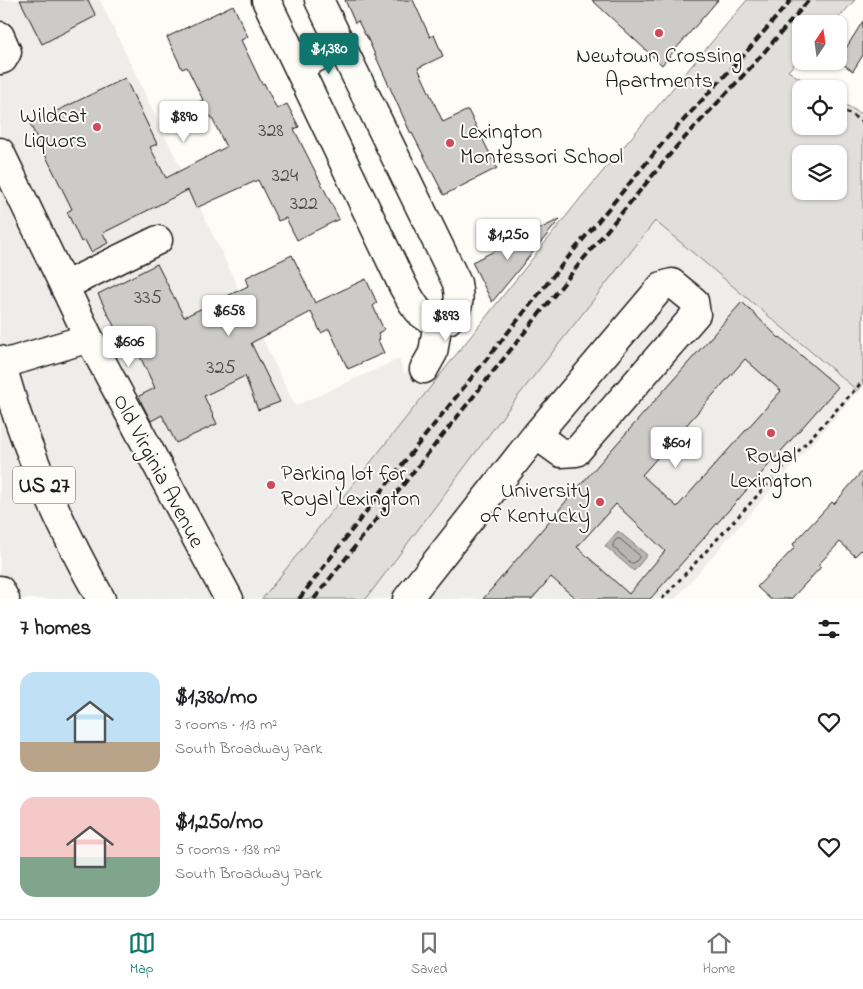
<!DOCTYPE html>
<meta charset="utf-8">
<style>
body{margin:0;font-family:"Indie Flower",sans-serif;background:#f6f6f6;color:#202124;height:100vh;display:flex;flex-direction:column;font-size:19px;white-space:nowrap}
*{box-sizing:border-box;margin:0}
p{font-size:16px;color:#757577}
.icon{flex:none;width:28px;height:28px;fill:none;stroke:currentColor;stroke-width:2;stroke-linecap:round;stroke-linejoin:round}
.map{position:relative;height:599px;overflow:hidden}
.drawer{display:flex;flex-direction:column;background:#fff;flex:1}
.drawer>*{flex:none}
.needle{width:32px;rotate:13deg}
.tools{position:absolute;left:792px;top:15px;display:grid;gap:10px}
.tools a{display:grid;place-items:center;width:55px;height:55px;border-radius:10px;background:#fff;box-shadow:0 1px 4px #0004;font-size:25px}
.price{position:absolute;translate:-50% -42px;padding:0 11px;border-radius:5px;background:#fff;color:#222;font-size:16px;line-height:32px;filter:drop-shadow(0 1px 2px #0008)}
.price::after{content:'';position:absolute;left:50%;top:30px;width:15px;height:11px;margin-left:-8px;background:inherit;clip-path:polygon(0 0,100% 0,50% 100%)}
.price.on{background:#0f766e;color:#fff}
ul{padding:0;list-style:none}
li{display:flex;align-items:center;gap:15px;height:125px;padding:0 20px}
li span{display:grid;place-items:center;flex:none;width:140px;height:100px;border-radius:15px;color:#555}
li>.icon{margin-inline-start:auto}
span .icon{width:60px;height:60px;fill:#fffc;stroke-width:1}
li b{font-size:21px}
h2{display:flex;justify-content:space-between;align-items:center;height:60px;padding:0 20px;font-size:21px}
.tab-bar{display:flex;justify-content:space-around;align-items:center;height:70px;border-top:1px solid #e0e0e0;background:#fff;font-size:14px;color:#757577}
.tab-bar a{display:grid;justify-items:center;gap:2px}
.tab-bar .on{color:#0f766e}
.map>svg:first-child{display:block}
.built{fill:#eeede9}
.green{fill:#e0dfdb;stroke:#7e7e7c;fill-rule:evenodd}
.water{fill:#b7b6b2;stroke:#797876}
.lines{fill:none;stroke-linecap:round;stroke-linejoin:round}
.shore{stroke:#5a5a58;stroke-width:1}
.building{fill:#cccbc8;stroke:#1c1c1c;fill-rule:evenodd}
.minor-casing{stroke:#1c1c1c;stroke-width:31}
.major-casing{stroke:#1c1c1c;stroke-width:31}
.path{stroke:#1c1c1c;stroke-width:3;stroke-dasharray:4 4;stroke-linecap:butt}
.minor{stroke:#fdfcf7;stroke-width:28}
.major{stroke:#fdfcf7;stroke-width:28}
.rail{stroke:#1c1c1c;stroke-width:4;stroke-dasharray:8 4;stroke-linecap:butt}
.poi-dot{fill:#d1495b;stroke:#fdfcf7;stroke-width:2}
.labels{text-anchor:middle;stroke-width:4;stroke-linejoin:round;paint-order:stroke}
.number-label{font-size:20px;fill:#484847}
.shield{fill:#fdfcf7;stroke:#605f5e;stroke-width:1}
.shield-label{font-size:21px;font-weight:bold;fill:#1c1c1c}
.poi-label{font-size:22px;fill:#1c1c1c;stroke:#fdfcf7}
.street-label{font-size:22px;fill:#1c1c1c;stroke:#fdfcf7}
</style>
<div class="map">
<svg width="863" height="599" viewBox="0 0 863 599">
<rect width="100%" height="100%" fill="#fdfcf7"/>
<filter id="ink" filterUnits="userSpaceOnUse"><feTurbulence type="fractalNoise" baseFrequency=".02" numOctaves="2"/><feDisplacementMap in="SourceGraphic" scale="10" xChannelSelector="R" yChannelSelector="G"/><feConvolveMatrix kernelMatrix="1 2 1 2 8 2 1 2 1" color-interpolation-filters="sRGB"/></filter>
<g filter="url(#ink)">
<!-- built -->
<path class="built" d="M0 0H100L295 406 399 359 404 374 421 357 438 377 262 599H0Z
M655 221 858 391 675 599H366L512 404Z"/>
<!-- green -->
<path class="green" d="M747 0H855L833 24H801V57L788 71 817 89H801V126H839V101L863 115V385L858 391 655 221 512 404 366 599H262L583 195ZM801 154H839V191H801Z"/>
<!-- water -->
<path class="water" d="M618 531 647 555 634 571 605 546Z"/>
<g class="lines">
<!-- shore -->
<path class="shore" d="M617 539H620L639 555V558L634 563H631L613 547V544Z"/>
</g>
<!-- building -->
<path class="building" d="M20 0H88L96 16 42 44Z
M345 0H413L430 37 434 35 443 56 418 68 443 122 468 110 497 168 444 195 412 133 411 134 366 35H365L358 21 355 23Z
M592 0H718L662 65Z
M233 5 248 37 241 40 262 84 264 83 277 109 287 104 299 127 294 129 339 219 297 240 286 218 278 221 258 180 196 208 188 190 103 233 108 243 91 252 85 240 81 242 67 212 72 209 30 124 125 78 157 144 150 147 166 178 226 147 211 116 205 119 197 103 203 100 187 67 182 69 167 37Z
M863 21V55L853 71 838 61Z
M560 219 492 302 472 262Z
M292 255 315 303 366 279 377 303 373 306 384 330 378 333 380 339 378 340 384 353 348 369 329 329 321 333 311 312 251 343 280 402 258 410 245 376 204 396 217 424 176 443 162 415 151 421 142 404 139 396 155 388 126 327 117 332 98 294 157 264 184 317 248 286 245 278Z
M742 302 779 338 780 337 838 387 650 599H576L551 577 532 599H483L568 499ZM745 359 781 391 677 507 642 475ZM616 504 665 551 629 594 577 547Z
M863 470V548L855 556 840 542 818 565 821 567 791 599H770L757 587 795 547 793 544 832 502 834 504Z"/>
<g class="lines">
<!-- minor casing -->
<g class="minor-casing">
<path id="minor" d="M266 0 403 286C415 307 421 324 448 320 460 307 460 300 457 283L319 0
M0 36 7 52 3 59 0 60
M298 67 341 45
M0 152 89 338 229 599
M64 286 158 240
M0 365 89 338
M424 369 433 353 438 321
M0 590 5 599
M407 599 536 435 662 286 672 283 694 301 696 314 576 452 561 453 536 435"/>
</g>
<!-- major casing -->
<g class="major-casing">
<path id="major" d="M0 360C6 378 11 397 17 415 39 479 68 540 101 599"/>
</g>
<!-- path -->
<path class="path" d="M839 108 863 122
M662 599 863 381"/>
<!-- minor -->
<use href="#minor" class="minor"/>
<!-- major -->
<use href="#major" class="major"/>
<!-- rail -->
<path class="rail" d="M299 599 404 462 570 255 667 138 743 56 791 0
M314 599 414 471 580 263 677 146 753 65 809 0"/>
</g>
</g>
<!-- markers -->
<g class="poi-dot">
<circle cx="659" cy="33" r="5"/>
<circle cx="97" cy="127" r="5"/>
<circle cx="450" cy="143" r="5"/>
<circle cx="771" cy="433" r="5"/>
<circle cx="271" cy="485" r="5"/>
<circle cx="600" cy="502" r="5"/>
</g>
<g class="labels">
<!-- number labels -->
<g class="number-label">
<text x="271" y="136">328</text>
<text x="285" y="181">324</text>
<text x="304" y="209">322</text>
<text x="148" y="303">335</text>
<text x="221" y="373">325</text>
</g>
<!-- shield labels -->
<rect class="shield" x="13" y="466.5" width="62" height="37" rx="4"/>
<g class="shield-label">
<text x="44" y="492">US 27</text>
</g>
<!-- poi labels -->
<g class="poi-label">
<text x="659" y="62">Newtown Crossing<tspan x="659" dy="25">Apartments</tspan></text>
<text x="87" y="122" text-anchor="end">Wildcat<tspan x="87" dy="25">Liquors</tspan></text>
<text x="460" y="138" text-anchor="start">Lexington<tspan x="460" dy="25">Montessori School</tspan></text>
<text x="771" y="462">Royal<tspan x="771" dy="25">Lexington</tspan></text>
<text x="281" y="480" text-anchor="start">Parking lot for<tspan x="281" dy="25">Royal Lexington</tspan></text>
<text x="590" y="497" text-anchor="end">University<tspan x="590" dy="25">of Kentucky</tspan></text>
</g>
<!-- street labels -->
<g class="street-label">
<text transform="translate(160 470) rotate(62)" y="8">Old Virginia Avenue</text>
</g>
</g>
</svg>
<div class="tools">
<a><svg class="needle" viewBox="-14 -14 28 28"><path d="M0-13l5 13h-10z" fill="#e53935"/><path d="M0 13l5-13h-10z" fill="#757577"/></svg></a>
<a><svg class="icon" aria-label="locate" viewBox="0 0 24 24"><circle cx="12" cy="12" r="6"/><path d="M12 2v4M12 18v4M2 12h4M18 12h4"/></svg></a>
<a><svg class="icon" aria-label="layers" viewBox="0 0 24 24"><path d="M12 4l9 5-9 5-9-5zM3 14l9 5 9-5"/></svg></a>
</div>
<b class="price on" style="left:329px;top:75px">$1,380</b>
<b class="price" style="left:184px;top:143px">$890</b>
<b class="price" style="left:508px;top:261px">$1,250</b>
<b class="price" style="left:229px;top:337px">$658</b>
<b class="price" style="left:446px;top:342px">$893</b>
<b class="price" style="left:129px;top:368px">$606</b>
<b class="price" style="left:676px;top:469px">$601</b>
</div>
<section class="drawer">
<h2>7 homes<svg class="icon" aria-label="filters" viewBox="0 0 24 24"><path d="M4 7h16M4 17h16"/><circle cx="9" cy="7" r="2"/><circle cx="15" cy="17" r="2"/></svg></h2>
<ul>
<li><span style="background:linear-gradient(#bfe0f5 70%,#b9a48a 0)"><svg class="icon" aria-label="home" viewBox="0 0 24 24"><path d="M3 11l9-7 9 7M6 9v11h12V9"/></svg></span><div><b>$1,380/mo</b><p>3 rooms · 113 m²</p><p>South Broadway Park</p></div><svg class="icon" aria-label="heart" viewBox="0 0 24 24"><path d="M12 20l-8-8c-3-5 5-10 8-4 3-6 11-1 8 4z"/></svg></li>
<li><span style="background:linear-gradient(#f6c9c9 60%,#7fa58c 0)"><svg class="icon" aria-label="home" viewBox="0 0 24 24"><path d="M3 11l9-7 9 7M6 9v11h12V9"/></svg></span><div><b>$1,250/mo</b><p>5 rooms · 138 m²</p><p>South Broadway Park</p></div><svg class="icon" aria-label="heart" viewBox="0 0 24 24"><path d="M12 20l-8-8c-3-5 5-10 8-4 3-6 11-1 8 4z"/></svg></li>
</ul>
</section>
<nav class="tab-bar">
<a class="on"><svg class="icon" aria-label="map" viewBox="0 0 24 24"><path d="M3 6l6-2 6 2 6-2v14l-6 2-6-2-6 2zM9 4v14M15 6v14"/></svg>Map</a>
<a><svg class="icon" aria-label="saved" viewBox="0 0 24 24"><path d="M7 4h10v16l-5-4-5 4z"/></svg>Saved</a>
<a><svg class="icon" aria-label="home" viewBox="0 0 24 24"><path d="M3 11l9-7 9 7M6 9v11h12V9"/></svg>Home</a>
</nav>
